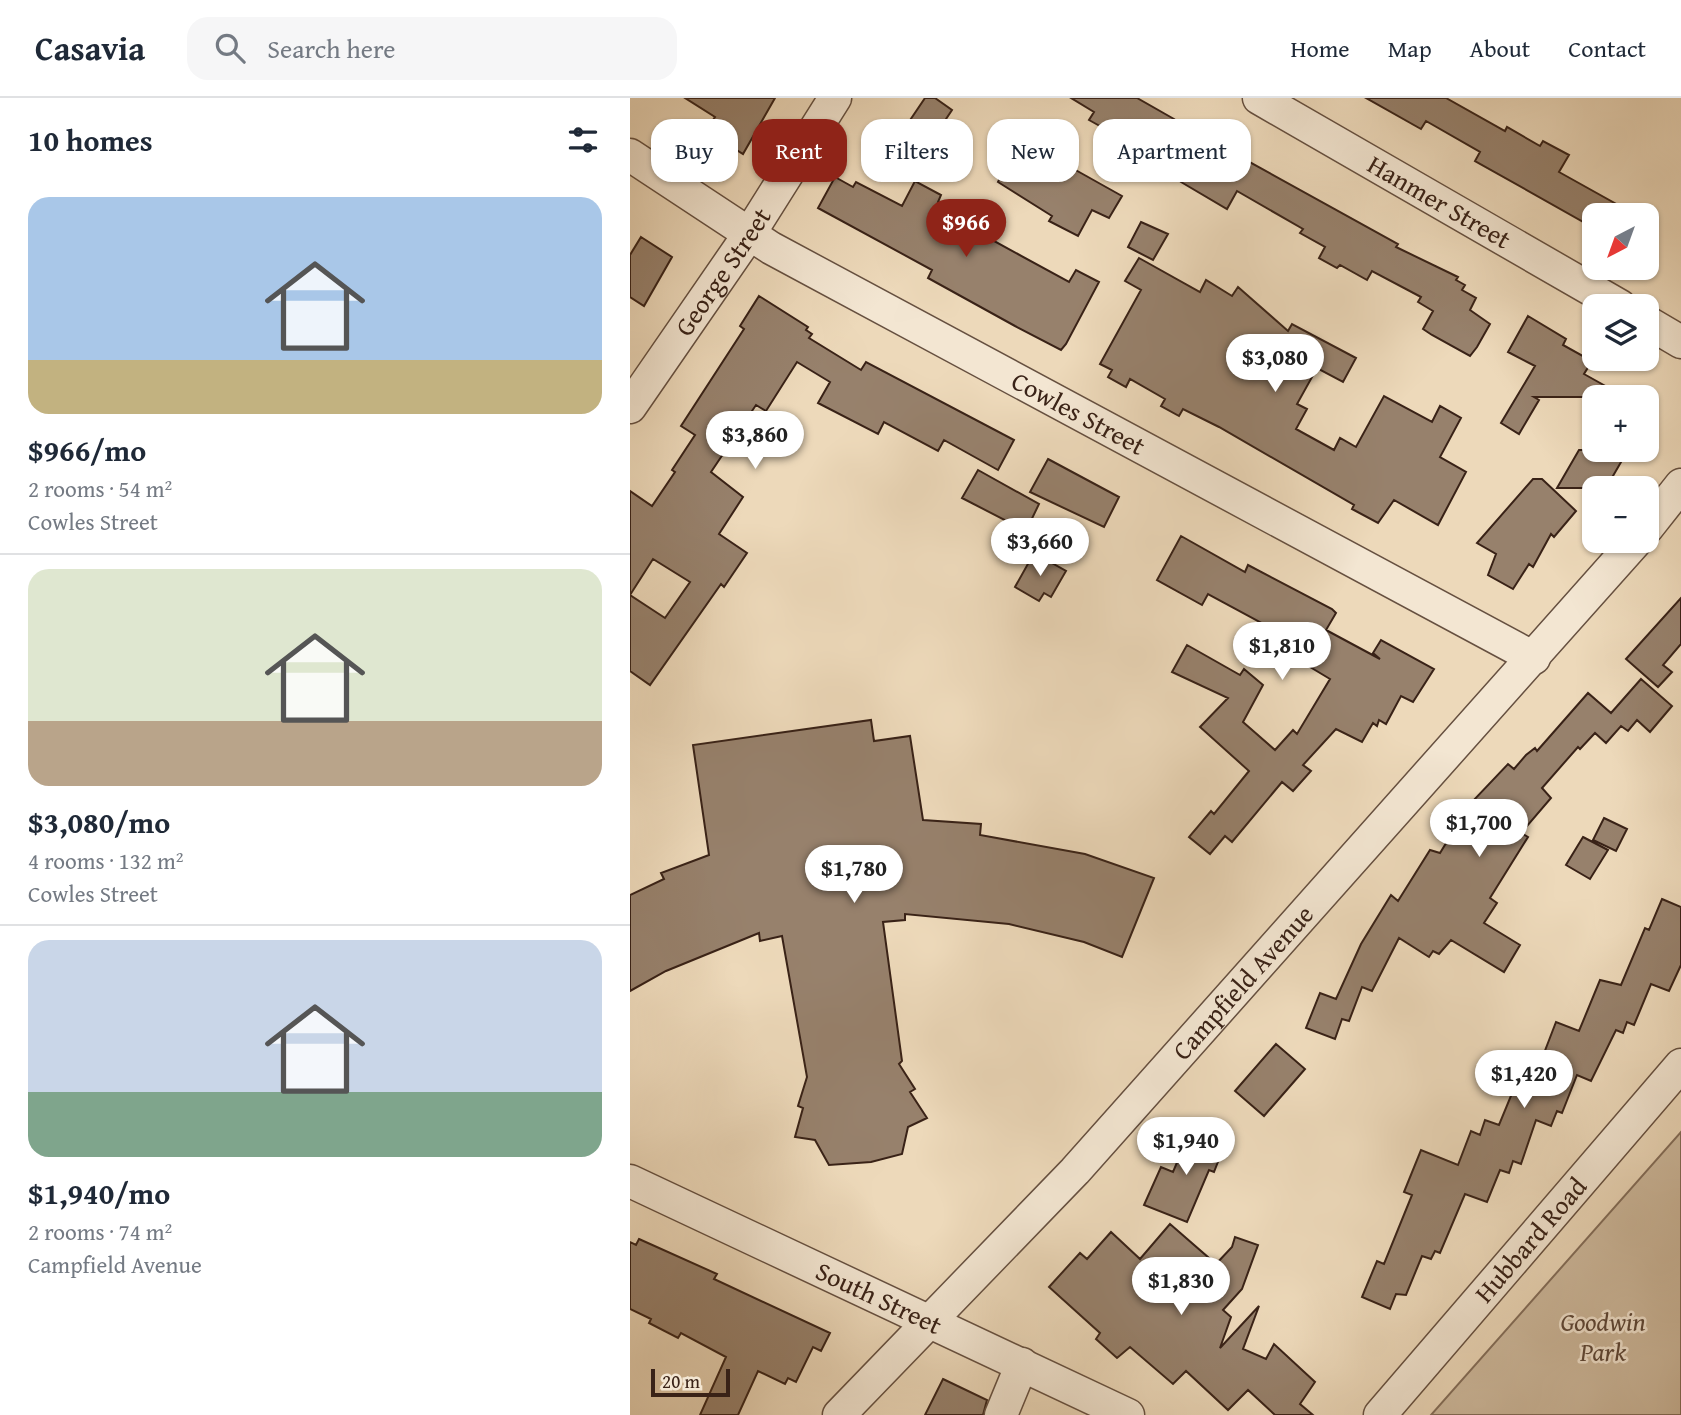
<!DOCTYPE html>
<meta charset="utf-8">
<style>
body{margin:0;font-family:"Gentium Book Plus",serif;background:#f6f6f7;color:#1f2937;height:100vh;display:flex;flex-direction:column;font-size:26px;white-space:nowrap}
*{box-sizing:border-box;margin:0}
p{font-size:23px;color:#747a83}
.icon{flex:none;width:38px;height:38px;fill:none;stroke:currentColor;stroke-width:2;stroke-linecap:round;stroke-linejoin:round}
.map{position:relative;flex:1;overflow:hidden}
.sheet{display:flex;flex-direction:column;background:#fff;width:630px}
.sheet>*{flex:none}
.guide{position:absolute;left:21px;top:21px;width:665px;height:63px;display:flex;gap:14px}
.needle{width:46px;rotate:221deg}
.buttons{position:absolute;left:952px;top:105px;display:grid;gap:14px}
.buttons a{display:grid;place-items:center;width:77px;height:77px;border-radius:14px;background:#fff;box-shadow:0 2px 5px #0004;font-size:35px}
.scale{position:absolute;left:21px;bottom:18px;width:79px;box-sizing:border-box;padding-left:7px;border:4px solid #392217;border-top:0;font-size:19px;line-height:24px;white-space:nowrap;color:#392217;-webkit-text-stroke:5px #f3e6d2;paint-order:stroke}
.price{position:absolute;translate:-50% -60px;padding:0 16px;border-radius:24px;background:#fff;color:#222;font-size:23px;line-height:46px;filter:drop-shadow(0 2px 4px #0008)}
.price::after{content:'';position:absolute;left:50%;top:42px;width:21px;height:16px;margin-left:-10px;background:inherit;clip-path:polygon(0 0,100% 0,50% 100%)}
.price.on{background:#8f2418;color:#fff}
ul{padding:0;list-style:none}
li{display:grid;align-content:center;gap:14px;height:371px;padding:0 28px}
li+li{border-top:2px solid #e0e1e3}
li span{display:grid;place-items:center;height:217px;border-radius:21px;color:#555}
li>.icon{margin-inline-start:auto}
span .icon{width:126px;height:126px;fill:#fffc;stroke-width:1}
li b{font-size:30px}
h2{display:flex;justify-content:space-between;align-items:center;height:84px;padding:0 28px;font-size:30px}
.chip{padding:0 24px;border-radius:21px;background:#fff;box-shadow:0 2px 5px #0004;font-size:24px;line-height:63px}
.chip.on{background:#8f2418;color:#fff}
header{display:flex;align-items:center;gap:42px;box-sizing:border-box;height:98px;padding:0 35px;background:#fff;border-bottom:2px solid #e0e1e3}
header strong{font-size:33px}
nav{display:flex;gap:38px;margin-inline-start:auto;font-size:24px}
.search{width:490px;height:63px;background:#f6f6f7;display:flex;align-items:center;gap:18px;box-sizing:border-box;padding:0 24px;border-radius:21px;color:#747a83;font-size:26px}
main{display:flex;flex:1;min-height:0}
.map>svg:first-child{display:block}
.green{fill:#ceba9e;stroke:#846e5a;stroke-width:2}
.building{fill:#97816c;stroke:#392217;stroke-width:2;fill-rule:evenodd}
.lines{fill:none;stroke-linecap:round;stroke-linejoin:round}
.minor-casing{stroke:#665040;stroke-width:35}
.minor{stroke:#f3e6d2;stroke-width:32}
.labels{text-anchor:middle;stroke-width:5;stroke-linejoin:round;paint-order:stroke}
.street-label{font-size:26px;fill:#392217;stroke:#f3e6d2}
.park-label{font-size:26px;font-style:italic;fill:#5e4839;stroke:#f3e6d2}
</style>
<header>
<strong>Casavia</strong>
<div class="search"><svg class="icon" aria-label="search" viewBox="0 0 24 24"><circle cx="10" cy="10" r="6"/><path d="M15 15l6 6"/></svg>Search here</div>
<nav><a>Home</a><a>Map</a><a>About</a><a>Contact</a></nav>
</header>
<main>
<section class="sheet">
<h2>10 homes<svg class="icon" aria-label="filters" viewBox="0 0 24 24"><path d="M4 7h16M4 17h16"/><circle cx="9" cy="7" r="2"/><circle cx="15" cy="17" r="2"/></svg></h2>
<ul>
<li><span style="background:linear-gradient(#a9c7e8 75%,#c2b280 0)"><svg class="icon" aria-label="home" viewBox="0 0 24 24"><path d="M3 11l9-7 9 7M6 9v11h12V9"/></svg></span><div><b>$966/mo</b><p>2 rooms · 54 m²</p><p>Cowles Street</p></div></li>
<li><span style="background:linear-gradient(#dfe7d0 70%,#b9a48a 0)"><svg class="icon" aria-label="home" viewBox="0 0 24 24"><path d="M3 11l9-7 9 7M6 9v11h12V9"/></svg></span><div><b>$3,080/mo</b><p>4 rooms · 132 m²</p><p>Cowles Street</p></div></li>
<li><span style="background:linear-gradient(#c9d6e8 70%,#7fa58c 0)"><svg class="icon" aria-label="home" viewBox="0 0 24 24"><path d="M3 11l9-7 9 7M6 9v11h12V9"/></svg></span><div><b>$1,940/mo</b><p>2 rooms · 74 m²</p><p>Campfield Avenue</p></div></li>
</ul>
</section>
<div class="map">
<svg width="1051" height="1317" viewBox="0 0 1051 1317">
<rect width="100%" height="100%" fill="#edd9ba"/>
<filter id="stains"><feTurbulence type="fractalNoise" baseFrequency=".00286" numOctaves="4"/><feColorMatrix values="0 0 0 0 .2 0 0 0 0 .09 0 0 0 0 .02 0 0 0 .5 -.17"/></filter>
<radialGradient id="worn" r=".72"><stop offset=".6" stop-color="#630" stop-opacity="0"/><stop offset="1" stop-color="#630" stop-opacity=".3"/></radialGradient>
<!-- green -->
<path class="green" d="M1051 1034V1317H801Z"/>
<!-- building -->
<path class="building" d="M55 0H145L113 56 91 42 94 38 79 28 85 19Z
M295 0H305L322 12 292 57 268 40Z
M441 0H507L544 21 522 57 459 22 464 14Z
M736 0H816L875 33 877 29 910 48 913 43 939 57 929 74 1006 117H964V130L845 63 850 54 796 23 791 31Z
M576 40 768 146 766 149 828 179 826 182 835 187 832 192 846 200 840 212 860 226 847 249 840 258 802 237 793 231 803 213 788 204 791 199 742 173 737 182 710 167 707 170 689 160 695 149 670 135 673 131 607 93 597 111 551 84Z
M413 45 419 49 420 46 447 62 442 70 492 98 479 120 462 112 448 138 419 123 422 118 368 84 378 66 385 70 387 66 398 72Z
M205 79 223 89 226 84 272 108 285 83 311 97 308 104 348 125 344 132 439 184 446 172 469 184 436 246 431 252 385 228 298 180 302 172 188 110Z
M511 124 538 136 523 162 498 149Z
M11 139 42 159 14 208 0 199V157Z
M509 160 570 194 576 182 602 198 608 189 658 233 662 226 726 260 713 284 687 270 667 306 677 311 666 331 704 352 710 340 726 349 754 298 802 324 810 308 831 320 810 359 836 374 808 427 764 402 748 425 722 411 724 407 589 329 553 311 549 318 531 308 535 301 500 281 496 289 478 279 482 272 470 266 511 192 495 183Z
M129 198 178 229 176 232 182 236 179 240 231 272 236 264 384 342 368 372 314 342 308 353 254 324 248 336 188 305 200 284 167 264 136 313 126 307 81 374 113 399 89 436 117 455 94 489 91 486 20 587 0 573V393L22 408 45 374 42 372 65 337 51 328 114 231 110 228ZM23 461 60 484 35 520 0 497Z
M898 218 936 241 933 247 962 263 954 276 995 299H904L909 302 889 336 871 325 905 268 878 254Z
M949 352H998L976 390H927Z
M418 361 489 399 474 429 400 394Z
M348 372 409 406 396 433 332 400Z
M903 381H912L946 413 924 439 921 436 903 469 899 466 883 491 858 477 866 456 847 445Z
M551 438 615 474 618 467 702 511 706 515 696 532 750 561 743 555 751 542 804 571 783 604 771 598 756 626 749 622 747 628 743 625 732 644 706 631 673 667 681 673 663 693 652 684 602 744 595 738 580 756 559 739 581 713 584 716 619 673 570 629 598 600 542 574 557 547 610 577 614 571 633 587 613 624 645 652 663 632 667 636 700 581 665 560 662 565 644 555 654 537 578 496 572 507 527 482Z
M404 455 436 473 421 499 414 495 409 503 385 489Z
M1051 500V546L1033 567 1042 574 1028 589 996 561Z
M1011 581 1042 608 1020 634 1007 622 998 633 991 628 976 645 965 635 950 651 948 649 912 690 921 700 891 735 898 739 860 800 867 805 854 825 890 847 874 874 821 842 809 856 803 853 799 859 769 840 742 893 732 889 719 923 712 921 705 941 676 930 690 895 706 901 731 846 761 797 768 803 800 752 810 755 840 706 878 666 884 671 896 657 905 650 907 653 958 595 981 615Z
M241 622 244 643 280 638 293 722 351 726 350 737 455 756 524 780 492 859 454 844 379 826 275 816V822L253 824 272 963 269 966 285 991 280 994 297 1020 278 1029 272 1056 241 1064 199 1067 185 1042 165 1039 173 1010 168 1008 177 979 152 838 130 843 129 835 36 873 0 893V797L34 781 31 775 79 757 63 647Z
M974 720 997 731 986 753 963 742Z
M953 739 978 752 960 781 936 767Z
M1032 801 1051 809V867L1039 893 1021 886 1004 927 997 924 993 935 986 932 961 983 947 977 932 1015 927 1013 921 1028 906 1022 891 1066 883 1063 879 1075 870 1072 857 1104 835 1096 810 1155 805 1153 801 1161 792 1158 776 1197 766 1196 760 1211 732 1199 747 1163 754 1166 782 1097 774 1094 791 1052 828 1067 841 1033 850 1037 855 1022 869 1027 892 971 906 976 926 924 949 933 970 882 991 887 1015 830 1019 832Z
M646 946 675 971 634 1018 605 993Z
M567 1030 596 1043 584 1074 579 1072 557 1124 514 1107 531 1069 543 1074 554 1048 559 1050Z
M540 1126 586 1166 602 1149 605 1139 628 1147 612 1191 593 1212 601 1219 590 1250 629 1208 613 1251 636 1261 644 1246 685 1284 670 1306 683 1317H645L618 1292 598 1312 556 1273 543 1286 500 1249 487 1260 466 1241 470 1235 419 1189 450 1155 457 1161 481 1134 510 1161Z
M9 1141 87 1176 84 1181 200 1235 191 1253 183 1249 166 1284 158 1280 155 1286 128 1273 108 1317H70L96 1259 51 1235 48 1240 19 1225 21 1221 0 1211V1144L6 1147Z
M313 1281 357 1302 353 1317H295Z"/>
<g class="lines">
<!-- minor casing -->
<g class="minor-casing">
<g id="minor">
<path id="s1" d="M629 0 990 208"/>
<path id="s2" d="M0 57 141 150 904 560"/>
<path d="M1017 224 1051 244"/>
<path id="s3" d="M0 309 118 138 205 0"/>
<path d="M1017 430 1051 387"/>
<path id="s4" d="M0 1083 498 1317"/>
<path id="s5" d="M209 1317 445 1073 1006 443"/>
<path d="M371 1317 392 1266"/>
<path id="s6" d="M750 1317 1051 967"/>
</g>
</g>
<!-- minor -->
<use href="#minor" class="minor"/>
</g>
<g class="labels">
<!-- street labels -->
<g class="street-label">
<text dy="9" stroke="none"><textPath href="#s1" startOffset="208">Hanmer Street</textPath></text>
<text dy="9" stroke="none"><textPath href="#s3" startOffset="164">George Street</textPath></text>
<text dy="9" stroke="none"><textPath href="#s2" startOffset="518">Cowles Street</textPath></text>
<text dy="9" stroke="none"><textPath href="#s5" startOffset="592">Campfield Avenue</textPath></text>
<text dy="9" stroke="none"><textPath href="#s6" startOffset="231">Hubbard Road</textPath></text>
<text dy="9" stroke="none"><textPath href="#s4" startOffset="275">South Street</textPath></text>
</g>
<!-- park labels -->
<g class="park-label">
<text x="973" y="1233">Goodwin<tspan x="973" dy="30">Park</tspan></text>
</g>
</g>
<rect width="100%" height="100%" filter="url(#stains)"/>
<rect width="100%" height="100%" fill="url(#worn)"/>
</svg>
<div class="buttons">
<a><svg class="needle" viewBox="-14 -14 28 28"><path d="M0-13l5 13h-10z" fill="#e53935"/><path d="M0 13l5-13h-10z" fill="#747a83"/></svg></a>
<a><svg class="icon" aria-label="layers" viewBox="0 0 24 24"><path d="M12 4l9 5-9 5-9-5zM3 14l9 5 9-5"/></svg></a>
<a>+</a>
<a>−</a>
</div>
<div class="scale">20 m</div>
<b class="price on" style="left:336px;top:161px">$966</b>
<b class="price" style="left:645px;top:296px">$3,080</b>
<b class="price" style="left:125px;top:373px">$3,860</b>
<b class="price" style="left:410px;top:480px">$3,660</b>
<b class="price" style="left:652px;top:584px">$1,810</b>
<b class="price" style="left:849px;top:761px">$1,700</b>
<b class="price" style="left:224px;top:807px">$1,780</b>
<b class="price" style="left:894px;top:1012px">$1,420</b>
<b class="price" style="left:556px;top:1079px">$1,940</b>
<b class="price" style="left:551px;top:1219px">$1,830</b>
<div class="guide">
<a class="chip">Buy</a>
<a class="chip on">Rent</a>
<a class="chip">Filters</a>
<a class="chip">New</a>
<a class="chip">Apartment</a>
</div>
</div>
</main>
